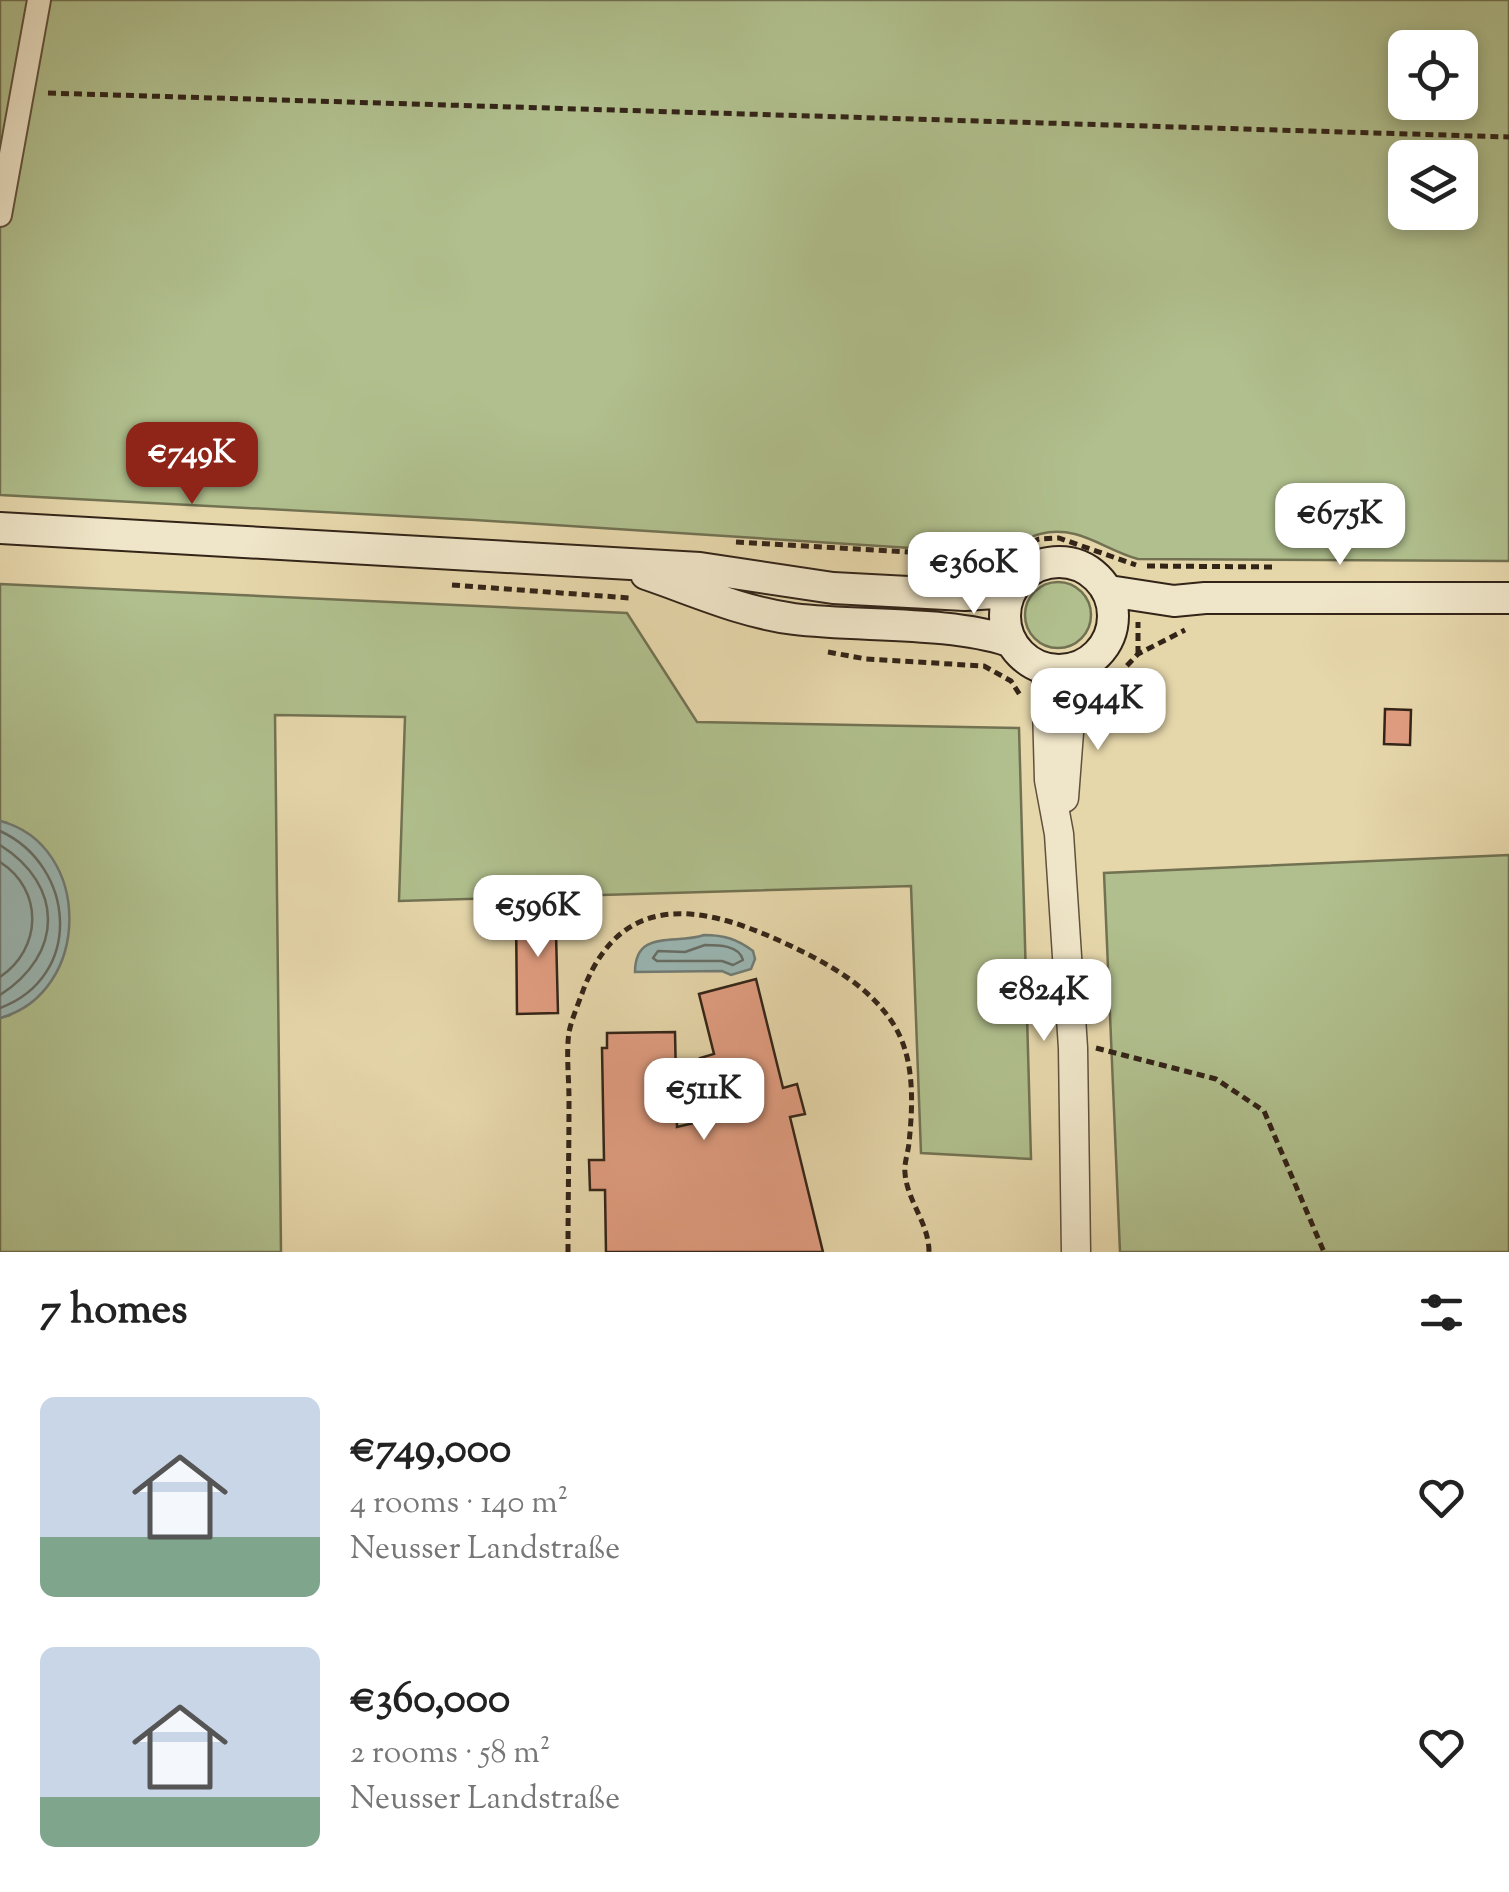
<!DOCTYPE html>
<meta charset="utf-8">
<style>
body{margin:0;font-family:"Sorts Mill Goudy",serif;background:#f6f6f6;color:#222;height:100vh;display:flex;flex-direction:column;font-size:38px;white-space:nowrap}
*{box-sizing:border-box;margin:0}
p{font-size:32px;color:#767676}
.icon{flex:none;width:55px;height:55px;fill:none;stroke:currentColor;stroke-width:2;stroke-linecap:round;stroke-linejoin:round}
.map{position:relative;height:1252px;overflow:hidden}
.side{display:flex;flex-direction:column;background:#fff;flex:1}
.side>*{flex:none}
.controls{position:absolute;left:1388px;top:30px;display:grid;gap:20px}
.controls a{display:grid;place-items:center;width:90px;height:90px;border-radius:15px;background:#fff;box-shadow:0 5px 15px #0003;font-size:50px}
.price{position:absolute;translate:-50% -85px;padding:0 22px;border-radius:20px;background:#fff;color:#222;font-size:32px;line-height:65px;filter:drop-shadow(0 2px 5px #0008)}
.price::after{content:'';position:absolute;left:50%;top:60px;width:30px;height:22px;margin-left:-15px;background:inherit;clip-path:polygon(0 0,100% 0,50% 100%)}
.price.current{background:#8f2418;color:#fff}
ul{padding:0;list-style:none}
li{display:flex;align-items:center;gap:30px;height:250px;padding:0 40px}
li span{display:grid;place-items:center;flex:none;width:280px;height:200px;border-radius:15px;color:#555}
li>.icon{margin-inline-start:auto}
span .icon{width:120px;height:120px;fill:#fffc;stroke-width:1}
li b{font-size:42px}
h2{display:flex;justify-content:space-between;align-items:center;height:120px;padding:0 40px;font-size:42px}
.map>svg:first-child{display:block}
.green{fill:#b0bf8d;stroke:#727252;stroke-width:2.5;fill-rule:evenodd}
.water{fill:#9ab7b4;stroke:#717c76;stroke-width:2.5}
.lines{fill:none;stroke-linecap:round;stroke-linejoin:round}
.shore{stroke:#666e66;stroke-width:2.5}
.building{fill:#e19d81;stroke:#332418;stroke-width:2.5}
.minor-casing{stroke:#60513d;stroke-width:26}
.tertiary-casing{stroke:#60513d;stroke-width:31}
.secondary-casing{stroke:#332418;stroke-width:34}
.path{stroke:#332418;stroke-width:5;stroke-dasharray:8 5;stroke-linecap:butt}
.minor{stroke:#efe5c8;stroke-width:22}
.tertiary{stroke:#efe5c8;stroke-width:28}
.secondary{stroke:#efe5c8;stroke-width:30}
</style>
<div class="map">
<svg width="1509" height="1252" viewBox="0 0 1509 1252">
<rect width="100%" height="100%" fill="#e6d7ab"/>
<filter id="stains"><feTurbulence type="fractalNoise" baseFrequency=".002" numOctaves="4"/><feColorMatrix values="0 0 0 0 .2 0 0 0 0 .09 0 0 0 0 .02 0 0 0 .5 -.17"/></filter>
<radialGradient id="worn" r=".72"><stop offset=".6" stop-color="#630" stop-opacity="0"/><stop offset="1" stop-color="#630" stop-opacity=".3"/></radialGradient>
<!-- green -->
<path class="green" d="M0 0H1509V561L1138 559C1104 550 1078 524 1040 534 1022 538 1009 552 989 553L475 520 0 495ZM1405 48H1460V102H1405ZM1405 158H1460V212H1405Z
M1025 615a33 33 0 1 1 66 0a33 33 0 1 1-66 0Z
M0 584 627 613 697 722 1019 728 1031 1159 921 1153 911 886 399 901 405 717 275 715 281 1252H0V1018L10 1015 7 823 0 821Z
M1509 855V1252H1120L1104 873Z"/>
<!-- water -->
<path class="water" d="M0 821C93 845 92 993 0 1018Z
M704 935C724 935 737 939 753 951L755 959 751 969 731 975 722 971 635 972C635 929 675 945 704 935Z"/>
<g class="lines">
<!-- shore -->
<path class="shore" d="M0 831C76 866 84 977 0 1008
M0 845C64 885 64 954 0 995
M0 862C44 890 42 949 0 977
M705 945C718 945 739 945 743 960L733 965 722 961H657L653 958 658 951 685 952Z"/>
</g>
<!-- building -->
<path class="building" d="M1385 709 1411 710 1410 745 1384 744Z
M568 911V932L556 933 558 1013 517 1014 516 912Z
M756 979 783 1088 797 1084 805 1114 790 1117 823 1252H606L605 1190H590L589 1160H604L602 1048H607V1033L675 1032 677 1127 715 1118 700 1058 714 1054 699 994Z"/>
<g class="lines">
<!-- minor casing -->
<g class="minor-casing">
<path id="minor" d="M0 215 39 0"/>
</g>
<!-- tertiary casing -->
<g class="tertiary-casing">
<path id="tertiary" d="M1046 668 1049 780 1059 834 1073 1048 1076 1252
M1064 798 1074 667"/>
</g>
<!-- secondary casing -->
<g class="secondary-casing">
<path id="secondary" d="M0 528 700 568 833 588 965 595 1009 592
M1005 616a54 54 0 1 1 108 0a54 54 0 1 1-108 0Z
M646 574C696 591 741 612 794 619 859 627 949 621 1009 641
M1109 591 1174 601 1205 598H1509"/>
</g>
<!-- path -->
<path class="path" d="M48 93 1509 137
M736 542 993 557 1039 539 1059 538 1136 565
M1147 566 1276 567
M452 585 630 598
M828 652 866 659 984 666 1011 681 1020 695
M1138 654V622
M1100 694 1138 654 1185 630
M1096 1048 1216 1079 1264 1111 1324 1252
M568 1252C568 1201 569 1151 569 1100 569 1078 566 1053 569 1032 572 1018 579 1002 584 988 625 884 712 908 793 947 831 965 871 988 894 1025 915 1059 913 1104 909 1143 908 1153 904 1163 905 1173 907 1201 929 1223 929 1252"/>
<!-- minor -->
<use href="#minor" class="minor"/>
<!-- tertiary -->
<use href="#tertiary" class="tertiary"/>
<!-- secondary -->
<use href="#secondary" class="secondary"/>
</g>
<rect width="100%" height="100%" filter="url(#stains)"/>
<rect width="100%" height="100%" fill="url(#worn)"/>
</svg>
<div class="controls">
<a><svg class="icon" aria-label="locate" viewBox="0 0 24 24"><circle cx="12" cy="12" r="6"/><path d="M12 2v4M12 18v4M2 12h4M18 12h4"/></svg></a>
<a><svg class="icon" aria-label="layers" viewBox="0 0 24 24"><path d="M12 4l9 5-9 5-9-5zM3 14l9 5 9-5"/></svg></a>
</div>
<b class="price current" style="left:192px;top:507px">€749K</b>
<b class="price" style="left:1340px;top:568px">€675K</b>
<b class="price" style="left:974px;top:617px">€360K</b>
<b class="price" style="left:1098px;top:753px">€944K</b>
<b class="price" style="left:538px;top:960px">€596K</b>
<b class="price" style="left:1044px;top:1044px">€824K</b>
<b class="price" style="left:704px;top:1143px">€511K</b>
</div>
<section class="side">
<h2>7 homes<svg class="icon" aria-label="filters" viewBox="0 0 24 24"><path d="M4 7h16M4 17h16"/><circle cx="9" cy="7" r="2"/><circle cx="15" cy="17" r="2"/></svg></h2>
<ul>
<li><span style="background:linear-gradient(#c9d6e8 70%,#7fa58c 0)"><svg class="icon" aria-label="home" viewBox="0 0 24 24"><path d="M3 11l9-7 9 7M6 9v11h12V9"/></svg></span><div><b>€749,000</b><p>4 rooms · 140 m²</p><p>Neusser Landstraße</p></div><svg class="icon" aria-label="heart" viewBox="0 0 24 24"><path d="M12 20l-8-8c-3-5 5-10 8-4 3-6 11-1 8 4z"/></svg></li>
<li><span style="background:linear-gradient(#c9d6e8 75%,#7fa58c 0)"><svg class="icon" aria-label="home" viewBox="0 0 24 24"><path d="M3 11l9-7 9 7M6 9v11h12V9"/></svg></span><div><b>€360,000</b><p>2 rooms · 58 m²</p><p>Neusser Landstraße</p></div><svg class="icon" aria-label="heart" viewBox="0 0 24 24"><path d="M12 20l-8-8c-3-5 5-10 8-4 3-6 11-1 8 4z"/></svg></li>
</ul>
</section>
